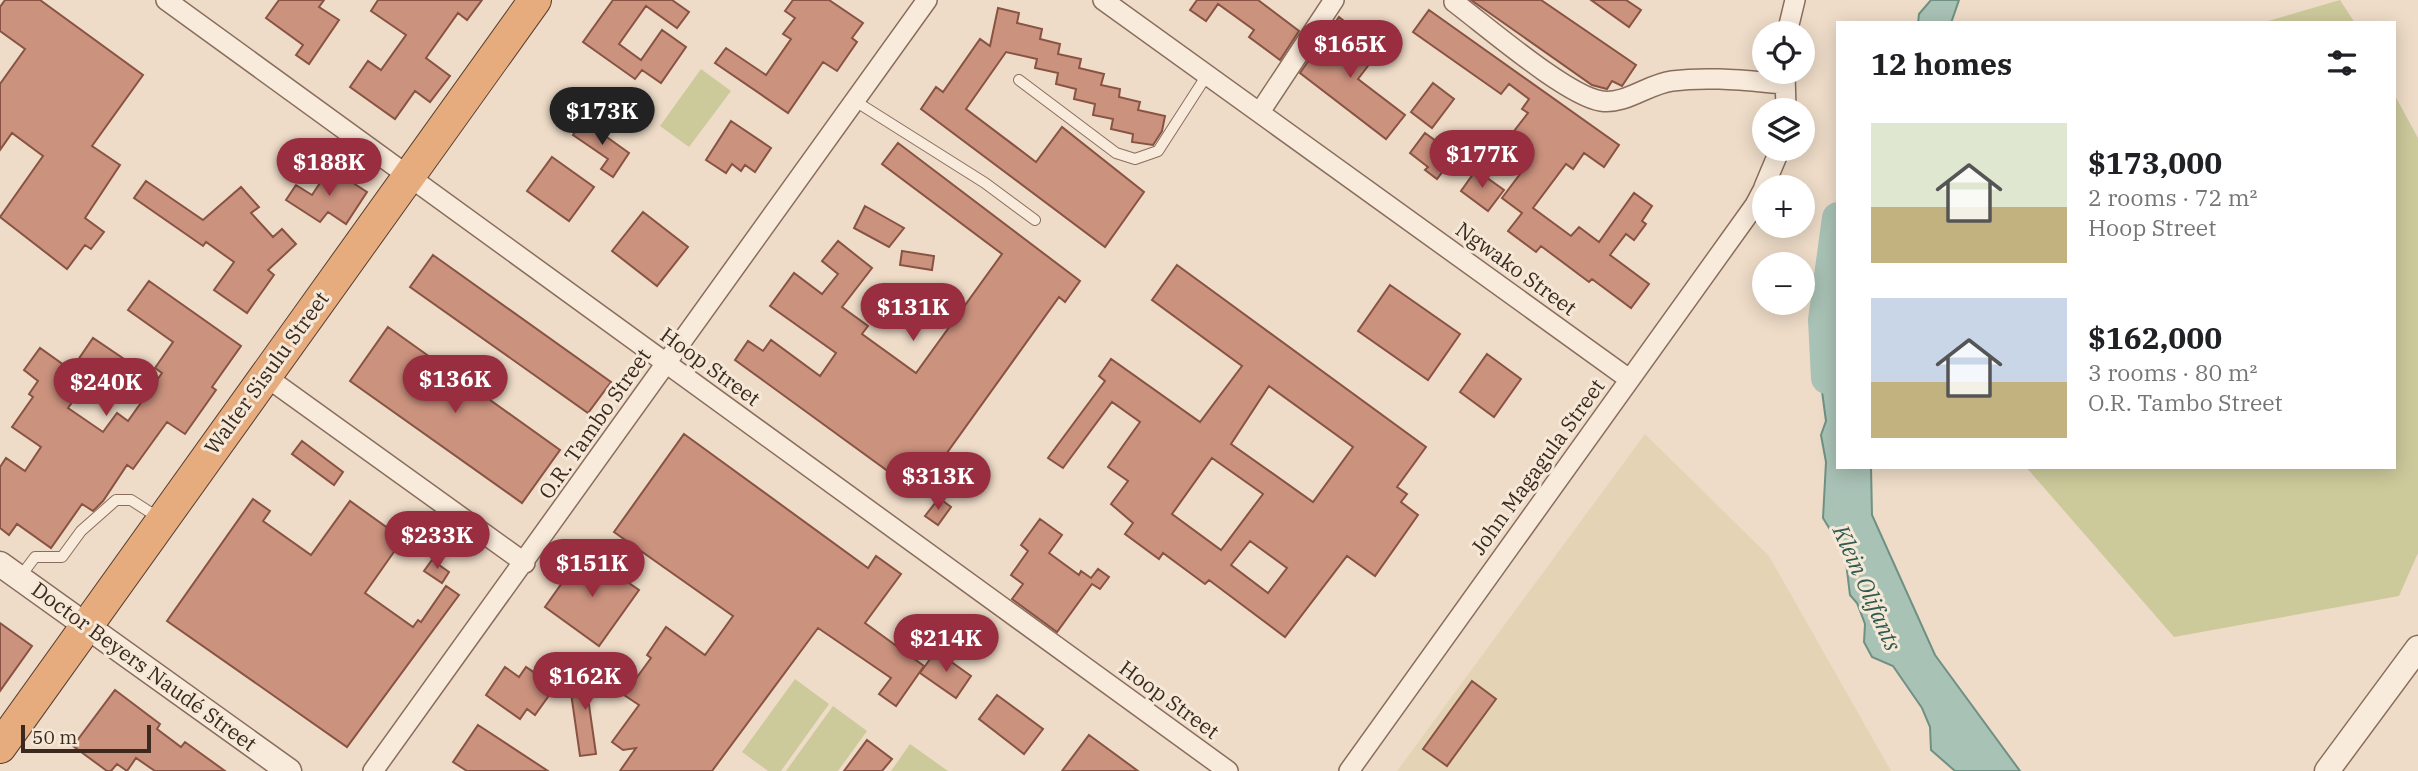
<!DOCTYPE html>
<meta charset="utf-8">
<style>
body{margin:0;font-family:"IBM Plex Serif",serif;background:#f2f2f2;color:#202124;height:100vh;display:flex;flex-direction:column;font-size:26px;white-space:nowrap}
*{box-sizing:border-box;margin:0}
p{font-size:23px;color:#757577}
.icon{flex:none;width:38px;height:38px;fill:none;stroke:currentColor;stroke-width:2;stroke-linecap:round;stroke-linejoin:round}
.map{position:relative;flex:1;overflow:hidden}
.panel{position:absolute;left:1836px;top:21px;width:560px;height:448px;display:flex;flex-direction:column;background:#fff;border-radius:0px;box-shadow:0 4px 18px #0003}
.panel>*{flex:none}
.buttons{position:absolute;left:1752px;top:21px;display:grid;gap:14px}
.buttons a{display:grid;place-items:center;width:63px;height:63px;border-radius:50%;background:#fff;box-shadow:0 4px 18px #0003;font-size:35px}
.scale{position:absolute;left:21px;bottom:18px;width:130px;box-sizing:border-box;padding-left:7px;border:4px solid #3b2920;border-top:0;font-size:19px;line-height:24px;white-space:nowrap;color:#3b2920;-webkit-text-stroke:5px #f5e8d7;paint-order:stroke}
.price{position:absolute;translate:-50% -60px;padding:0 16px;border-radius:24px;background:#982e40;color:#fff;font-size:23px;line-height:46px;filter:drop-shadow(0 2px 4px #0008)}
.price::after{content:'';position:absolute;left:50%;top:42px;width:21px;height:16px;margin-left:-10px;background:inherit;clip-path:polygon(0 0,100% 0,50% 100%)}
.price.active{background:#222;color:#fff}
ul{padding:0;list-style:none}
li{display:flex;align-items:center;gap:21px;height:175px;padding:0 35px}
li span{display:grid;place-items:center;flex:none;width:196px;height:140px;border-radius:0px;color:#555}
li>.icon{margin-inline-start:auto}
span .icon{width:84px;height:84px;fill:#fffc;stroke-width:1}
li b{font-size:30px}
h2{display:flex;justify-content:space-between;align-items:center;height:84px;padding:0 35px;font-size:30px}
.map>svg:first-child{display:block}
.farmland{fill:#e4d4b5}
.green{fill:#ccca9b}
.water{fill:#a9c2b6;stroke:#6f9183;stroke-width:2}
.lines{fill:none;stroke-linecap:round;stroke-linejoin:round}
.river{stroke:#a9c2b6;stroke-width:32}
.building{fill:#cb927e;stroke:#895343;stroke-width:2;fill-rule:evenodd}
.service-casing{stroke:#8a6d5d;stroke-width:12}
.minor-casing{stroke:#8a6d5d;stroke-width:22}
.tertiary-casing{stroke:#8a6d5d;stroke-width:27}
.trunk-casing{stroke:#583d31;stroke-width:34}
.service{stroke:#f9ebdb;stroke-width:10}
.minor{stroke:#f9ebdb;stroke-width:19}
.tertiary{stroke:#f9ebdb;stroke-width:24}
.trunk{stroke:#e6ac7e;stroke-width:32}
.labels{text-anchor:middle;stroke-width:6;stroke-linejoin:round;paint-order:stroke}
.street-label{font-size:21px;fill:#3b2920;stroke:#f5e8d7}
.water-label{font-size:23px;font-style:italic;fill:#305a50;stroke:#f5e8d7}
</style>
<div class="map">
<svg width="2418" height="771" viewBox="0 0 2418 771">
<rect width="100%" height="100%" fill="#eedcc8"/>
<!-- farmland -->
<path class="farmland" d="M1645 434 1769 556 1891 771H1397Z"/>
<!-- green -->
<path class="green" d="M2340 0 2355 23H2261Z
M701 69 731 91 689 147 660 126Z
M2394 94 2418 138V553L2399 596 2174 637 2026 467H2394Z
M795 679 829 704 781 771H768L742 752Z
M833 706 867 731 838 771H786Z
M910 744 948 771H891Z"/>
<!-- water -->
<path class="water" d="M1931 0H1959L1951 23H1918L1919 14Z
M1837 230V300H1832L1833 293C1820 276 1821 245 1837 230Z
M1830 332 1837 337 1838 467H1871L1872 515 1935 655 2020 771H1955L1931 750 1930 727 1922 708 1893 666 1872 657 1864 642 1865 624 1857 603 1850 595 1845 554 1823 518 1826 462 1821 435 1826 421 1817 354 1819 340Z"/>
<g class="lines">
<!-- river -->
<path class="river" d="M1827 378 1824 320 1838 218"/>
</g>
<!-- building -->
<path class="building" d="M5 0H40L143 75 92 146 120 165 85 218 104 232 91 249 85 245 67 269 0 217 43 156 12 133 0 150V84L25 49 0 31V7Z
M279 0H324L319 7 339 20 309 64 296 55 303 45 266 18Z
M378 0H482L467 20 458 13 426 58 450 76 430 102 415 91 395 119 350 87 368 61 381 70 406 35 371 11Z
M613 0H672L689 12 677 28 646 6 619 44 641 60 662 30 686 47 661 83 642 70 635 79 583 42Z
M793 0H829L863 23 852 38 857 42 837 71 823 62 788 113 715 63 726 48 766 75 791 39 783 34 795 18 785 11Z
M1197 0H1258L1299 31 1280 60 1249 37 1254 30 1218 4 1206 21 1190 10Z
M1471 0H1541L1636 65 1622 86 1612 81 1607 89 1592 85Z
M1591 0H1626L1641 10 1629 27Z
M998 8 1019 13 1017 23 1042 29 1040 39 1060 44 1058 54 1081 59 1079 68 1104 74 1101 85 1120 89 1119 97 1140 102 1138 110 1165 116 1162 131 1153 145 1132 142 1133 134 1111 129 1113 119 1093 115 1095 104 1074 99 1076 89 1056 84 1058 73 1035 68 1037 59 1006 52 966 109 1036 162 1062 127 1144 192 1105 247 921 109 936 87 943 92 980 39 990 46Z
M1429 10 1619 145 1604 167 1584 153 1573 169 1566 164 1533 208 1571 236 1579 227 1599 242 1634 193 1652 206 1642 221 1646 224 1634 240 1626 234 1610 255 1649 284 1631 308 1592 279 1589 282 1541 246 1536 252 1508 231 1522 213 1502 198 1526 166 1515 158 1528 142 1514 131 1528 113 1522 109 1529 99 1509 84 1501 94 1413 32Z
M1339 17 1355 30 1346 42 1371 62 1358 79 1405 115 1386 139 1300 73Z
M1433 83 1454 99 1432 128 1411 112Z
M583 120 629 153 613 177 601 169 608 159 573 135Z
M731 121 771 148 755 172 745 165 741 171 732 164 726 173 706 160Z
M1425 133 1455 155 1437 179 1425 170 1428 167 1410 153Z
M898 143 1080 281 1065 302 1059 297 918 493 735 360 748 341 763 351 771 340 820 376 836 353 770 306 794 273 822 294 838 274 822 261 838 241 872 268 842 307 868 326 862 334 916 373 1002 254 882 164Z
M552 157 594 187 569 221 527 191Z
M330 168 367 192 346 224 328 212 320 222 286 200 296 185 312 195Z
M1476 170 1504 190 1488 211 1461 191Z
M146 181 203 220 241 187 259 207 251 213 273 237 282 229 296 244 268 270 274 275 247 313 214 290 234 262 206 242 203 246 134 198Z
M865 206 904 228 889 247 854 228Z
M643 212 688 247 657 286 612 251Z
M902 251 934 256 932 270 900 265Z
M433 255 611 382 588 413 410 287Z
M1177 265 1426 447 1397 487 1407 494 1401 502 1418 515 1375 576 1347 556 1285 637 1209 580 1205 584 1163 553 1159 559 1125 534 1133 523 1111 504 1128 481 1108 467 1140 422 1112 402 1063 468 1048 458 1105 381 1099 376 1111 359 1200 422 1242 366 1152 300ZM1269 386 1353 447 1313 502 1231 444ZM1212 458 1263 494 1221 550 1172 514ZM1250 541 1287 568 1268 593 1231 565Z
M149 281 241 346 212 387 216 390 185 434 167 422 133 469 127 465 103 501 93 511 82 504 51 548 17 524 9 535 0 528V467L6 458 25 471 41 447 12 427 33 397 29 394 38 381 24 370 40 348 71 370 93 338 133 365 122 381 99 365 68 408 103 432 117 413 128 421 162 373 155 368 173 342 128 310Z
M1390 285 1460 334 1428 380 1358 331Z
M388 327 560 450 522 503 350 381Z
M1487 354 1521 379 1494 417 1460 392Z
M684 434 868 568 876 556 901 574 865 623 924 666 896 706 879 694 891 678 818 628 712 771H620L636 748 623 750 612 742 639 705 624 695 651 658 647 655 666 627 705 655 733 616 614 532Z
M302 441 343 472 334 485 292 454Z
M939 498 951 507 938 525 925 516Z
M253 499 270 511 263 521 311 555 350 501 403 539 365 593 413 627 418 620 421 622 446 586 459 595 347 747 167 621Z
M1040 519 1062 535 1049 553 1079 575 1081 571 1091 578 1098 569 1109 577 1100 589 1092 584 1057 632 1012 599 1023 584 1011 575 1028 551 1021 545Z
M584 552 639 590 599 646 545 607Z
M432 560 449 572 442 583 424 571Z
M0 623 32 646 0 691Z
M936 651 971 676 956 698 920 673Z
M505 667 519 677 526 667 555 687 535 715 527 709 520 719 486 695Z
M589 668 602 678 588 698 596 754 580 756 571 693Z
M1472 681 1496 699 1447 766 1423 749Z
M115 690 160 724 157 729 181 747 185 742 225 771H155L136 758 127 771 117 764 111 771H107L73 746Z
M997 695 1043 729 1024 754 979 719Z
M478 725 548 771H467L453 762Z
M1089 735 1138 771H1062Z
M867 740 892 759 882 771H844Z"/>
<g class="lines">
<!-- service casing -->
<g class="service-casing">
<path id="service" d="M1019 80 1116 153 1135 159 1158 151 1207 75
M855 101 985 183 1035 220
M20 577 35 557H62L81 531 116 500H131L159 518"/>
</g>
<!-- minor casing -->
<g class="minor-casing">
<path id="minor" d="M166 0 1228 771
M1103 0 1629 379
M1454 2C1485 25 1567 96 1601 101 1625 105 1648 84 1672 81 1710 76 1748 81 1785 84
M1787 33 1795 0
M1785 73 1786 110
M1260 112 1334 0
M1764 187 1780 149
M265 376 525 563
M373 771 927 0
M1349 771 1755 205 1764 188"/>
</g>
<!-- tertiary casing -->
<g class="tertiary-casing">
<path id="tertiary" d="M0 564 289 771
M2327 771 2418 648"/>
</g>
<!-- trunk casing -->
<g class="trunk-casing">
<path id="trunk" d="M0 747 535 0"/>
</g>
<!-- service -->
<use href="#service" class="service"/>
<!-- minor -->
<use href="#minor" class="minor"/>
<!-- tertiary -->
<use href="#tertiary" class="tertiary"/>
<!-- trunk -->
<use href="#trunk" class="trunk"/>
</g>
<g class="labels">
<!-- street labels -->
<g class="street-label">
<text transform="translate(1516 269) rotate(36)" y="7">Ngwako Street</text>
<text transform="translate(710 367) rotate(36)" y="7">Hoop Street</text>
<text transform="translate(267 373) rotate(-54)" y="7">Walter Sisulu Street</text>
<text transform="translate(595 424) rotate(-55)" y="7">O.R. Tambo Street</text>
<text transform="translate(1538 467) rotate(-54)" y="7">John Magagula Street</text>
<text transform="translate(144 667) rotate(36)" y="7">Doctor Beyers Naudé Street</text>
<text transform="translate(1169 700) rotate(36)" y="7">Hoop Street</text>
</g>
<!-- water labels -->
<g class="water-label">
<text transform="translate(1867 588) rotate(66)" y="8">Klein Olifants</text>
</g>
</g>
</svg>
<div class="buttons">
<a><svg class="icon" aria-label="locate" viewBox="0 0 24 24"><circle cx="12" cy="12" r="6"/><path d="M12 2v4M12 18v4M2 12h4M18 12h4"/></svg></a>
<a><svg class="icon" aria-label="layers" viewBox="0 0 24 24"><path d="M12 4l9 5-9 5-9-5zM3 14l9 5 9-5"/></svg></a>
<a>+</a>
<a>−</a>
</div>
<div class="scale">50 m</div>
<b class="price" style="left:1350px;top:80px">$165K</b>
<b class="price active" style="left:602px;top:147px">$173K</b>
<b class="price" style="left:1482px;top:190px">$177K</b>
<b class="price" style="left:329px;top:198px">$188K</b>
<b class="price" style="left:913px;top:343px">$131K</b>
<b class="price" style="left:455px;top:415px">$136K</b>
<b class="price" style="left:106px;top:418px">$240K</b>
<b class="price" style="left:938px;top:512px">$313K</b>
<b class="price" style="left:437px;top:571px">$233K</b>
<b class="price" style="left:592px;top:599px">$151K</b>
<b class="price" style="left:946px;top:674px">$214K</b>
<b class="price" style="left:585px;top:712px">$162K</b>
<section class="panel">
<h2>12 homes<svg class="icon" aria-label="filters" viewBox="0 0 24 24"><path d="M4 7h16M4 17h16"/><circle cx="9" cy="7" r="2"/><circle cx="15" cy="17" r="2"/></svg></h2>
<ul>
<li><span style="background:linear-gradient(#dfe7d0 60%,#c2b280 0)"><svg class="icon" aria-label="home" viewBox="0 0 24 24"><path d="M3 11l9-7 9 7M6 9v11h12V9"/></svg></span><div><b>$173,000</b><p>2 rooms · 72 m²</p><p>Hoop Street</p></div></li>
<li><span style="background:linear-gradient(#c9d6e8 60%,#c2b280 0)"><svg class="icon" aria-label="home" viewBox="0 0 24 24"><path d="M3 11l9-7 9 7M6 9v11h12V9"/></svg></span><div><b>$162,000</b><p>3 rooms · 80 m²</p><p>O.R. Tambo Street</p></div></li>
</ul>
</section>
</div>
